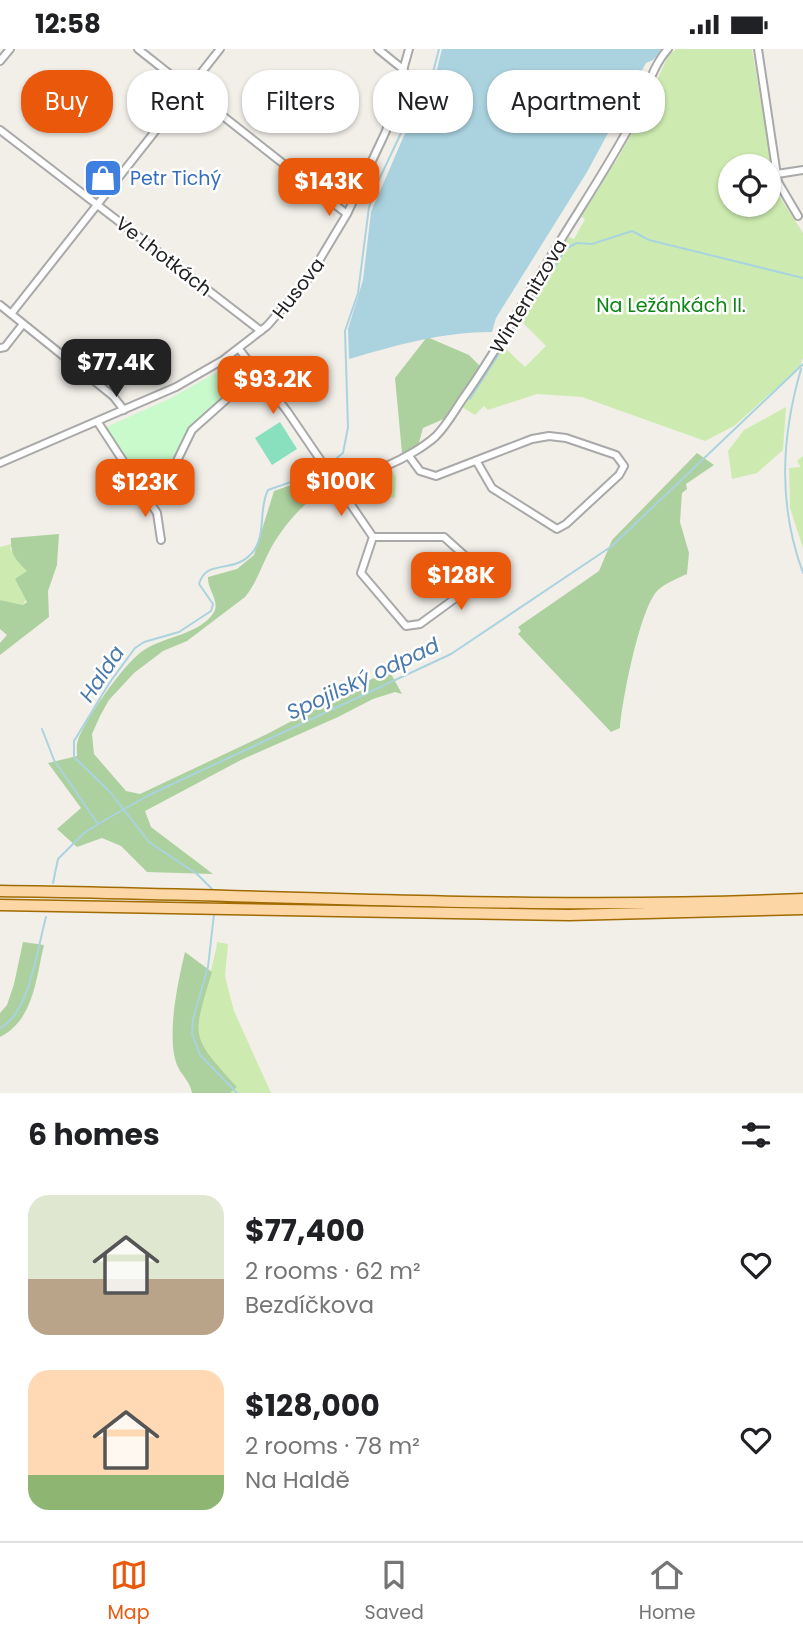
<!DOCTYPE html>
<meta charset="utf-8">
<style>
body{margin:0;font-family:Poppins,sans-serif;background:#f2f2f2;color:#202124;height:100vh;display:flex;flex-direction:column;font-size:26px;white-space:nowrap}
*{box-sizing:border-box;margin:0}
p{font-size:23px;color:#757577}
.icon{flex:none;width:38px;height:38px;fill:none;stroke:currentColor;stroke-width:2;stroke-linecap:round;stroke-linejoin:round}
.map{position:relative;height:1044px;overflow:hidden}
.side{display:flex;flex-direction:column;background:#fff;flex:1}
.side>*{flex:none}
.top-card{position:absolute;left:21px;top:21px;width:761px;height:63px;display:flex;gap:14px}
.buttons{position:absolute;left:718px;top:105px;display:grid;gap:14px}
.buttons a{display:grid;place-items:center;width:63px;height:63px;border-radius:50%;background:#fff;box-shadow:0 2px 5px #0004;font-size:35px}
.price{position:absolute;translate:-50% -60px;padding:0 16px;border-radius:14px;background:#ea580c;color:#fff;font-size:23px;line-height:46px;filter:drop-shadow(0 2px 4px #0008)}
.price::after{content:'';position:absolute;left:50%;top:42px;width:21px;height:16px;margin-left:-10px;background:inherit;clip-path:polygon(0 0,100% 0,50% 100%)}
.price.on{background:#222;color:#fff}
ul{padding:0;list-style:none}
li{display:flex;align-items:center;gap:21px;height:175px;padding:0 28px}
li span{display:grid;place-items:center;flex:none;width:196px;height:140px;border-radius:21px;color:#555}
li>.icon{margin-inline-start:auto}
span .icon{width:84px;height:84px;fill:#fffc;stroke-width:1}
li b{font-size:30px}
h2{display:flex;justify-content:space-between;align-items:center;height:84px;padding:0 28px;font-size:30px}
.pill{padding:0 24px;border-radius:28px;background:#fff;box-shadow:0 2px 5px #0004;font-size:24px;line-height:63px}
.pill.on{background:#ea580c;color:#fff}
.status{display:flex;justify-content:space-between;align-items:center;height:49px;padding:0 35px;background:#fff;direction:ltr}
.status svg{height:19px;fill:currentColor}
.tabs{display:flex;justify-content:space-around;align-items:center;height:98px;border-top:2px solid #e0e0e0;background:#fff;font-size:19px;color:#757577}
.tabs a{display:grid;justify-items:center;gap:4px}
.tabs .on{color:#ea580c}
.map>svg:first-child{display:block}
.grass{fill:#cdebb0;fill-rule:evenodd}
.forest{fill:#add19e}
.park{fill:#c8facc}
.pitch{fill:#88e0be}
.water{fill:#aad3df}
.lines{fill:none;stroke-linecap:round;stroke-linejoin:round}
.stream{stroke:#aad3df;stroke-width:2}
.minor-casing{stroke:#a9a9a9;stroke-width:10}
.primary-casing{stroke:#a06b00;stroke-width:13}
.minor{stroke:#fff;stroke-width:6}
.primary{stroke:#fcd6a4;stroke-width:10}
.labels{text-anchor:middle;stroke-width:5;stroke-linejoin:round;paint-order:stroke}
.shop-label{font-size:19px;fill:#366cbe;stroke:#fff;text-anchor:start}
.street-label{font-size:19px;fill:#222;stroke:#fff}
.park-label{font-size:19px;fill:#0c8416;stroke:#fff}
.water-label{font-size:21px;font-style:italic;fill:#4a7aab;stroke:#fff}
</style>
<div class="status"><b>12:58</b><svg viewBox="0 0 49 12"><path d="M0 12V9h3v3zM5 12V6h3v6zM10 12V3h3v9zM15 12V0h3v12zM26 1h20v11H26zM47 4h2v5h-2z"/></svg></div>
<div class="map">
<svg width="803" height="1044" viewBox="0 0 803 1044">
<rect width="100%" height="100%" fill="#f2efe9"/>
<!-- grass -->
<path class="grass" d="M676 0H752L776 142 803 184V309L799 319 734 377 705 392 582 348 537 345 488 361 484 357 475 366 462 358 502 296 525 318 546 297 518 269 561 198 569 188 574 190 585 170 580 167 612 113 615 114 637 75 668 7ZM730 117H768V156H730Z
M786 358 783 401 757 424 732 430 728 402 744 381Z
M803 407V499L790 459 789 419 801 418 797 412Z
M392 421 396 429 395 449 377 447 352 456 337 433 344 435Z
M11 495 10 500 27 522 20 541 27 549 23 556 0 551V498Z
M217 893 228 895 225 927 234 962 271 1044H230L237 1038C226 1027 211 1014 203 1001 188 975 214 923 217 893Z"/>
<!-- forest -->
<path class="forest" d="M427 288 469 306 482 319 446 369 423 379 418 397 402 404 395 329Z
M697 404 714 416 686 435 687 440 682 444 680 473 689 504 687 525C678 529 666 534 658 541 640 558 622 652 620 679L611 683 518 585 521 582 518 578 599 522 612 491Z
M325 424 330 434C306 453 286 472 271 499 262 515 257 534 245 548L187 592 163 602 134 624 109 651 100 667 92 685 94 705 126 742 140 745 267 685 389 621 402 645 395 643 373 650 338 668 241 711 145 762 151 778 213 825 147 823 121 797 102 789 77 798 57 780 81 759 48 714 77 707C77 702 76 696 78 691 86 669 125 613 144 601 163 588 201 585 214 563 220 552 207 540 208 528L237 520 254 506 274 442Z
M59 485 57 516 48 542 49 568 0 606V594L7 586 0 580V551L23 556 27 553 15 530 27 522C16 511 10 506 11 489Z
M23 893 44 896C36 929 34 971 0 988V964L7 956 14 935Z
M185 903 212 923C192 990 190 986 237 1038L230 1044H192C190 1032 181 1026 177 1016 166 987 178 932 185 903Z"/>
<!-- park -->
<path class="park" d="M243 309 249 318 248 325 187 383 174 414 149 436 140 433 104 379 169 350Z"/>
<!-- pitch -->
<path class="pitch" d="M280 373 297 400 272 416 255 389Z"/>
<!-- water -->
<path class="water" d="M442 0H662L653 11 646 14 587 123 496 269 492 283C442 283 397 296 349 310L348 280 363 231 371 163 412 68 433 36Z"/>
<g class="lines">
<!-- stream -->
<path class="stream" d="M567 199 577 194 592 195 632 182 649 191 803 229
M801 320C781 389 778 456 803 524
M470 350 562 206
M42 680 54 711 98 775
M53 834 58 810 84 784 98 775 149 746 451 605 612 497 803 315
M214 842 197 825 149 793 110 743 74 708V692L110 633 135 599 144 593 179 583 211 562 213 555 199 535C206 509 233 526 252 504 267 487 258 460 268 441L319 423 343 404 348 378 345 282 358 244 369 158 376 137 411 63 429 39 439 0
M214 865 208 918 193 970 192 985 200 1006 237 1044
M0 979C30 964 37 900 46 868"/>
<!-- minor casing -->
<g class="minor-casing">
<path id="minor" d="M138 0 347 165
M378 0 404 21
M758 0 778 133 798 167
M0 12 10 0
M0 81 261 282
M777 125 803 121
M0 256 113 347 124 361
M11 265 220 0
M0 299 5 298 23 275
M239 300 287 362 373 488
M97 372 157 464 161 491
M409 407 420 422 436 427 532 390 549 387 566 389 616 406 624 417 619 426 566 475 557 480 492 439 477 413
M0 414 176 338 223 311 267 277 308 230 347 165 386 82 409 0
M330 424C355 438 417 405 436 387 447 376 455 361 464 348 495 305 520 258 548 212 576 165 607 120 633 71 645 49 651 18 668 0
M144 444 174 418 192 381 257 323
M373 488H444L475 516 479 532 420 575 406 577 361 524Z"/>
</g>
<!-- primary casing -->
<g class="primary-casing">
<path id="primary" d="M0 842C268 845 535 862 803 850
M0 856 569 866 803 860"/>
</g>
<!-- minor -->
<use href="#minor" class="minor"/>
<!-- primary -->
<use href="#primary" class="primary"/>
</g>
<!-- icons -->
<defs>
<g id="shop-square" transform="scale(2.0125)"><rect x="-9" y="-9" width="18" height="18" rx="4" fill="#3f7fe0" stroke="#fff"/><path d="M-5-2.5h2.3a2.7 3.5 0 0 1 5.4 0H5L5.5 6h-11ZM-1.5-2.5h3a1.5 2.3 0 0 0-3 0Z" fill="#fff"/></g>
</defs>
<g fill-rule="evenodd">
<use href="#shop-square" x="103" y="129"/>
</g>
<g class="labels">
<!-- shop labels -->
<g class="shop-label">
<text x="130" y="136">Petr Tichý</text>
</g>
<!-- street labels -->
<g class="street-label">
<text transform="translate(164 207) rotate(38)" y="7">Ve Lhotkách</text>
<text transform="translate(298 239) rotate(-52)" y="7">Husova</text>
<text transform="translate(528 247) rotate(-59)" y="7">Winternitzova</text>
</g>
<!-- park labels -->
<g class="park-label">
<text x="671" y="263">Na Ležánkách II.</text>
</g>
<!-- water labels -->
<g class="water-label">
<text transform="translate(102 625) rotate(-56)" y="7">Halda</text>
<text transform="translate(363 630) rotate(-25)" y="7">Spojilský odpad</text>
</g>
</g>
</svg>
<div class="buttons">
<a><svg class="icon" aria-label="locate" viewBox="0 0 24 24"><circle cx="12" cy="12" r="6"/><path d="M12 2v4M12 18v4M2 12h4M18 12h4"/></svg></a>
</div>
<b class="price" style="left:329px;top:169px">$143K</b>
<b class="price on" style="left:116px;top:350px">$77.4K</b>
<b class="price" style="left:273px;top:367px">$93.2K</b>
<b class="price" style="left:341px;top:469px">$100K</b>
<b class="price" style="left:145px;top:470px">$123K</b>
<b class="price" style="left:461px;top:563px">$128K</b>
<div class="top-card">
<a class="pill on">Buy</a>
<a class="pill">Rent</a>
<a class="pill">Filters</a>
<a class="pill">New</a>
<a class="pill">Apartment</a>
</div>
</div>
<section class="side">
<h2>6 homes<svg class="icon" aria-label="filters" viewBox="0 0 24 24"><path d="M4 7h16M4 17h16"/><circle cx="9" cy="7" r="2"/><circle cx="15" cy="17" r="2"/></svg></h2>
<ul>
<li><span style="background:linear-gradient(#dfe7d0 60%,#b9a48a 0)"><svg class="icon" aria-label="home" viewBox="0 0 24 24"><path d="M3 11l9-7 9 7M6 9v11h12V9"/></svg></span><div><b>$77,400</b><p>2 rooms · 62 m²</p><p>Bezdíčkova</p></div><svg class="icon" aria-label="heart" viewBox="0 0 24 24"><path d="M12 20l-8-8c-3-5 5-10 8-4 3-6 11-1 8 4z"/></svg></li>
<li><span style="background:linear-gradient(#ffd9b3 75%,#8fb573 0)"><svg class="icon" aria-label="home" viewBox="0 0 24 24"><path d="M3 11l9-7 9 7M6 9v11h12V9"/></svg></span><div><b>$128,000</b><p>2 rooms · 78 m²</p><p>Na Haldě</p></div><svg class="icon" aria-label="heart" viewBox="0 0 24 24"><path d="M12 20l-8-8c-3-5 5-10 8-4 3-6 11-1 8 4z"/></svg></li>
</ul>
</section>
<nav class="tabs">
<a class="on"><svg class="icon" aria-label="map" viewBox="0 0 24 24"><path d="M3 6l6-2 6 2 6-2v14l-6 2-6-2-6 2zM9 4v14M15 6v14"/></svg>Map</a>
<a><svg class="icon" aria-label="saved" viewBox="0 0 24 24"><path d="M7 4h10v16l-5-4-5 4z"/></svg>Saved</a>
<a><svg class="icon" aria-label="home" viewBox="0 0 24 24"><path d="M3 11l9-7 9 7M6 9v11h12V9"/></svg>Home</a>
</nav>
